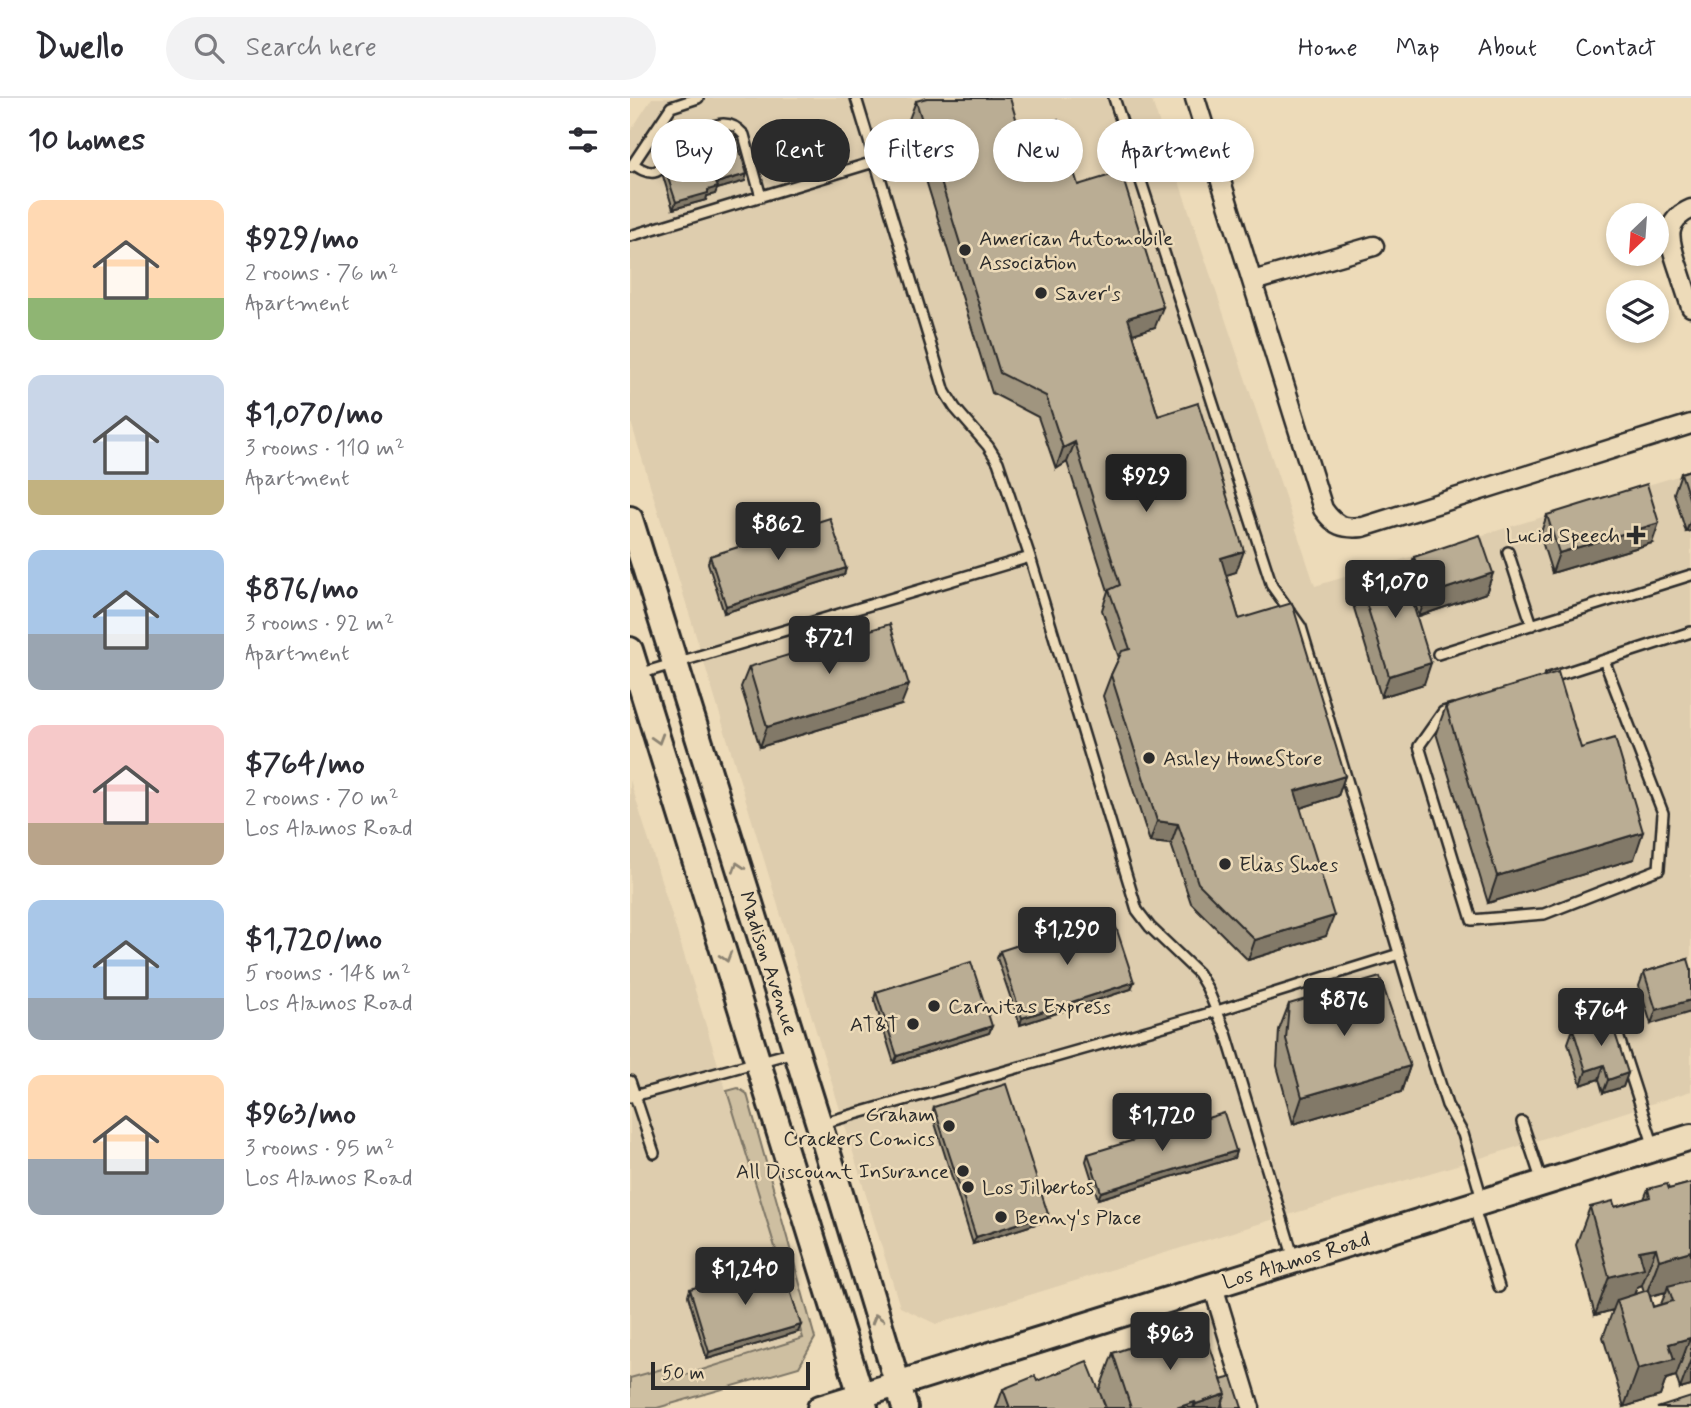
<!DOCTYPE html>
<meta charset="utf-8">
<style>
body{margin:0;font-family:Mynerve,sans-serif;background:#f2f2f3;color:#2b2b33;height:100vh;display:flex;flex-direction:column;font-size:26px;white-space:nowrap}
*{box-sizing:border-box;margin:0}
p{font-size:23px;color:#7c7c81}
.icon{flex:none;width:38px;height:38px;fill:none;stroke:currentColor;stroke-width:2;stroke-linecap:round;stroke-linejoin:round}
.map{position:relative;flex:1;overflow:hidden}
.side{display:flex;flex-direction:column;background:#fff;width:630px}
.side>*{flex:none}
.hud{position:absolute;left:21px;top:21px;width:665px;height:63px;display:flex;gap:14px}
.needle{width:46px;rotate:205deg}
.tools{position:absolute;left:976px;top:105px;display:grid;gap:14px}
.tools a{display:grid;place-items:center;width:63px;height:63px;border-radius:50%;background:#fff;box-shadow:0 4px 10px #0003;font-size:35px}
.scale{position:absolute;left:21px;bottom:18px;width:159px;box-sizing:border-box;padding-left:7px;border:4px solid #2b2b2b;border-top:0;font-size:19px;line-height:24px;white-space:nowrap;color:#2b2b2b;-webkit-text-stroke:5px #eddbb9;paint-order:stroke}
.price{position:absolute;translate:-50% -60px;padding:0 16px;border-radius:7px;background:#2b2b2b;color:#fff;font-size:23px;line-height:46px;filter:drop-shadow(0 2px 4px #0008)}
.price::after{content:'';position:absolute;left:50%;top:42px;width:21px;height:16px;margin-left:-10px;background:inherit;clip-path:polygon(0 0,100% 0,50% 100%)}
.price.current{background:#222;color:#fff}
ul{padding:0;list-style:none}
li{display:flex;align-items:center;gap:21px;height:175px;padding:0 28px}
li span{display:grid;place-items:center;flex:none;width:196px;height:140px;border-radius:14px;color:#555}
li>.icon{margin-inline-start:auto}
span .icon{width:84px;height:84px;fill:#fffc;stroke-width:1}
li b{font-size:30px}
h2{display:flex;justify-content:space-between;align-items:center;height:84px;padding:0 28px;font-size:30px}
.chip{padding:0 24px;border-radius:32px;background:#fff;box-shadow:0 4px 10px #0003;font-size:24px;line-height:63px}
.chip.current{background:#2b2b2b;color:#fff}
header{display:flex;align-items:center;gap:42px;box-sizing:border-box;height:98px;padding:0 35px;background:#fff;border-bottom:2px solid #e1e1e2}
header strong{font-size:33px}
nav{display:flex;gap:38px;margin-inline-start:auto;font-size:24px}
.search{width:490px;height:63px;background:#f2f2f3;display:flex;align-items:center;gap:18px;box-sizing:border-box;padding:0 24px;border-radius:38px;color:#7c7c81;font-size:26px}
main{display:flex;flex:1;min-height:0}
.map>svg:first-child{display:block}
.built{fill:#decdae}
.green{fill:#cebfa1;stroke:#7c7566;stroke-width:2}
.lines{fill:none;stroke-linecap:round;stroke-linejoin:round}
.lane-casing{stroke:#2b2b2b;stroke-width:14}
.street-casing{stroke:#2b2b2b;stroke-width:23}
.secondary-casing{stroke:#2b2b2b;stroke-width:30}
.lane{stroke:#eddbb9;stroke-width:9}
.street{stroke:#eddbb9;stroke-width:18}
.secondary{stroke:#eddbb9;stroke-width:24}
.wall{fill:#a0957f;stroke:#2b2b2b;stroke-width:2;fill-rule:evenodd}
.shaded-wall{fill:#827968;stroke:#2b2b2b;stroke-width:2}
.building{fill:#baad94;stroke:#2b2b2b;stroke-width:2}
.oneway{stroke:#8c8372}
.poi-dot{fill:#2b2b2b;stroke:#eddbb9;stroke-width:2.5}
.labels{text-anchor:middle;stroke-width:5;stroke-linejoin:round;paint-order:stroke}
.poi-label{font-size:21px;fill:#2b2b2b;stroke:#eddbb9;text-anchor:start}
.street-label{font-size:21px;fill:#2b2b2b;stroke:#eddbb9}
</style>
<header>
<strong>Dwello</strong>
<div class="search"><svg class="icon" aria-label="search" viewBox="0 0 24 24"><circle cx="10" cy="10" r="6"/><path d="M15 15l6 6"/></svg>Search here</div>
<nav><a>Home</a><a>Map</a><a>About</a><a>Contact</a></nav>
</header>
<main>
<section class="side">
<h2>10 homes<svg class="icon" aria-label="filters" viewBox="0 0 24 24"><path d="M4 7h16M4 17h16"/><circle cx="9" cy="7" r="2"/><circle cx="15" cy="17" r="2"/></svg></h2>
<ul>
<li><span style="background:linear-gradient(#ffd9b3 70%,#8fb573 0)"><svg class="icon" aria-label="home" viewBox="0 0 24 24"><path d="M3 11l9-7 9 7M6 9v11h12V9"/></svg></span><div><b>$929/mo</b><p>2 rooms · 76 m²</p><p>Apartment</p></div></li>
<li><span style="background:linear-gradient(#c9d6e8 75%,#c2b280 0)"><svg class="icon" aria-label="home" viewBox="0 0 24 24"><path d="M3 11l9-7 9 7M6 9v11h12V9"/></svg></span><div><b>$1,070/mo</b><p>3 rooms · 110 m²</p><p>Apartment</p></div></li>
<li><span style="background:linear-gradient(#a9c7e8 60%,#9aa5b1 0)"><svg class="icon" aria-label="home" viewBox="0 0 24 24"><path d="M3 11l9-7 9 7M6 9v11h12V9"/></svg></span><div><b>$876/mo</b><p>3 rooms · 92 m²</p><p>Apartment</p></div></li>
<li><span style="background:linear-gradient(#f6c9c9 70%,#b9a48a 0)"><svg class="icon" aria-label="home" viewBox="0 0 24 24"><path d="M3 11l9-7 9 7M6 9v11h12V9"/></svg></span><div><b>$764/mo</b><p>2 rooms · 70 m²</p><p>Los Alamos Road</p></div></li>
<li><span style="background:linear-gradient(#a9c7e8 70%,#9aa5b1 0)"><svg class="icon" aria-label="home" viewBox="0 0 24 24"><path d="M3 11l9-7 9 7M6 9v11h12V9"/></svg></span><div><b>$1,720/mo</b><p>5 rooms · 148 m²</p><p>Los Alamos Road</p></div></li>
<li><span style="background:linear-gradient(#ffd9b3 60%,#9aa5b1 0)"><svg class="icon" aria-label="home" viewBox="0 0 24 24"><path d="M3 11l9-7 9 7M6 9v11h12V9"/></svg></span><div><b>$963/mo</b><p>3 rooms · 95 m²</p><p>Los Alamos Road</p></div></li>
</ul>
</section>
<div class="map">
<svg width="1061" height="1310" viewBox="0 0 1061 1310">
<rect width="100%" height="100%" fill="#eddbb9"/>
<filter id="ink" filterUnits="userSpaceOnUse"><feTurbulence type="fractalNoise" baseFrequency=".0143" numOctaves="2"/><feDisplacementMap in="SourceGraphic" scale="14" xChannelSelector="R" yChannelSelector="G"/><feConvolveMatrix kernelMatrix="1 2 1 2 8 2 1 2 1" color-interpolation-filters="sRGB"/></filter>
<g filter="url(#ink)">
<!-- built -->
<path class="built" d="M22 0H521L685 488 1061 374V993L874 1053 638 1123 306 1226 270 1209 0 321V34Z
M0 682 173 1241 36 1283 32 1271 0 1280Z"/>
<!-- green -->
<path class="green" d="M108 990 117 996 185 1240 169 1269 27 1310H0V1280L32 1271 37 1283 173 1240 97 993Z"/>
<g class="lines">
<!-- lane casing -->
<g class="lane-casing">
<path id="lane" d="M226 0 315 294 325 310 358 348 368 364 400 459 507 812 520 829 568 875 577 890 596 935 664 1161
M484 0 642 488 671 529 781 895 817 1007 833 1036 852 1101
M3 66C9 70 16 75 24 74 35 72 39 56 45 49 51 41 60 38 69 34 87 26 99 20 114 37L131 99
M1 69 41 9 68 0
M0 138 244 64
M878 454 902 527
M808 556 1061 477
M9 576 400 459
M919 580 1061 534
M823 611 813 614 789 648 842 822 914 816 1029 771 1033 715 974 562
M985 928 1024 1049
M0 983 24 1055
M0 999 164 954
M892 1024 912 1084
M190 1026 587 913 769 856
M843 1107 869 1189"/>
</g>
<!-- street casing -->
<g class="street-casing">
<path id="street" d="M565 0 693 411C705 428 712 431 733 429L1061 326
M1061 111C1030 124 1041 147 1049 172 1053 184 1057 197 1061 209
M623 183 744 148
M583 1188 620 1310"/>
</g>
<!-- secondary casing -->
<g class="secondary-casing">
<path id="secondary" d="M0 421 189 1026 275 1310
M0 552 235 1310
M190 1310 1061 1039"/>
</g>
<!-- lane -->
<use href="#lane" class="lane"/>
<!-- street -->
<use href="#street" class="street"/>
<!-- secondary -->
<use href="#secondary" class="secondary"/>
</g>
<!-- wall -->
<path class="wall" d="M286 3 390 34 448 87 525 229 503 236 528 318 606 474 596 477 609 521 715 678 708 698 670 710 696 838 618 862 561 805 541 746 520 744 473 598 481 577 489 560 472 512 478 493 437 364 426 371 408 319 362 295 278 24Z
M83 35 115 83 87 91 85 96 77 98 76 102 43 111 33 78 35 71 38 70 41 63 52 54 56 44 82 38Z
M1061 372V433L1056 434 1044 395 1051 375Z
M917 417 1022 445 922 475 910 437Z
M80 458 216 470 214 477 94 515 78 465Z
M784 459 863 475 856 495 789 518 776 479Z
M728 479 794 586 751 599 721 500Z
M119 569 271 607 130 649 111 589Z
M816 608 951 650 1004 761 858 805 806 635Z
M370 853 501 891 390 927 367 860Z
M1058 861 1021 926 1009 888 1014 874Z
M246 894 362 928 359 935 264 965 244 901Z
M659 906 780 968 771 994 663 1026 647 968 649 932Z
M943 931 998 975 993 989 973 995 969 981 951 987 938 945Z
M304 1009 415 1123 343 1146 302 1016Z
M606 1053 604 1060 468 1101 456 1063 458 1056Z
M1061 1085V1288L1050 1291 1046 1278 1036 1281 1030 1298 994 1309 973 1239 983 1212 965 1217 946 1147 960 1109H985L1014 1101 1018 1091H1039ZM1012 1187 1014 1194 1004 1197 1007 1189ZM1036 1194 1031 1206 1023 1209 1020 1198Z
M60 1191 168 1234 77 1261 58 1198Z
M531 1242 591 1282 612 1310H366L373 1291 407 1283 469 1293 483 1255Z"/>
<!-- shaded-wall -->
<path class="shaded-wall" d="M117 76 115 83 87 91 85 96 77 98 76 102 43 111 46 104 78 92 86 85Z
M533 209 525 229 490 240 498 220Z
M445 344 437 364 426 371 433 350Z
M1061 422V433L1056 434Z
M1029 425 1022 445 922 475 929 455Z
M614 453 606 474 584 481 591 460Z
M216 470 214 477 94 515 96 508Z
M863 475 856 495 789 518 797 497Z
M801 565 794 586 751 599 759 578Z
M279 587 271 607 130 649 137 629Z
M715 678 708 698 658 714 665 693Z
M527 723 548 726 541 746 520 744Z
M1013 734 1004 761 858 805 867 778Z
M704 818 696 838 618 862 625 842Z
M504 884 501 891 390 927 392 920Z
M1061 902V914L1021 926 1026 912Z
M362 928 359 935 264 965 267 958Z
M974 967 969 981 951 987 956 973Z
M780 968 771 994 663 1026 672 999Z
M998 975 993 989 973 995 978 982Z
M606 1053 604 1060 468 1101 471 1094Z
M418 1116 415 1123 343 1146 346 1139Z
M1026 1150 1012 1187 1007 1189 1000 1207 987 1202 983 1212 965 1217 979 1179 1009 1153Z
M1061 1153V1187L1038 1188 1036 1194 1015 1199 1029 1162Z
M171 1227 168 1234 77 1261 79 1254Z
M1060 1240 1046 1278 1036 1281 1030 1298 994 1309 1008 1271 1039 1246Z
M1061 1261V1288L1050 1291Z
M596 1296 590 1310H564L566 1306Z
M565 1304 563 1310H546Z"/>
<!-- building -->
<path class="building" d="M297 0H380L390 34 428 22 448 87 491 74 533 209 498 220 528 318 568 305 614 453 591 460 609 521 662 505 715 678 665 693 704 818 625 842 568 785 548 726 527 723 481 577 492 553 500 551 479 492 490 487 445 344 433 350 416 298 370 275 286 3Z
M90 33V35L104 33 117 76 86 85 88 89 78 92V95L46 104 35 71 43 69V64L41 63 48 52 52 54 57 46 56 44 84 37 83 35Z
M1061 372V406L1051 375Z
M1017 386 1029 425 929 455 917 417Z
M200 420 216 470 96 508 80 458Z
M850 437 863 475 797 497 784 459Z
M771 467 801 565 759 578 728 479Z
M260 526 279 587 137 629 119 569Z
M928 574 951 650 985 640 1013 734 867 778 816 608Z
M482 817 504 884 392 920 370 853Z
M1058 861 1061 871V902L1026 912 1014 874Z
M341 864 362 928 267 958 246 894Z
M750 879 780 968 672 999 656 941 659 906Z
M980 920 998 975 978 982 974 967 956 973 943 931Z
M376 986 418 1116 346 1139 304 1009Z
M594 1015 606 1053 471 1094 458 1056Z
M1061 1085V1153L1029 1162 1026 1150 1009 1153 1014 1170 979 1179 960 1109 983 1103 985 1109 1020 1099 1018 1091 1037 1086 1039 1091Z
M151 1164 171 1227 79 1254 60 1191Z
M1061 1182V1245L1060 1240 1039 1246 1044 1261 1008 1271 987 1202 1018 1192 1023 1209 1043 1203 1038 1188Z
M573 1228 596 1296 566 1306 565 1304 546 1310H501L483 1255 530 1239 531 1242Z
M457 1263 476 1310H380L373 1291 405 1278 407 1283Z
M602 1279 612 1310H593L592 1306 596 1296 591 1282Z
M1061 1299V1310H1027Z"/>
<!-- one-way arrows -->
<defs><path id="oneway-chevron" d="M-2-3.5L2.5 0L-2 3.5" fill="none" stroke-width="1.6" stroke-linecap="round" stroke-linejoin="round" transform="scale(1.75)"/></defs>
<g class="oneway">
<use href="#oneway-chevron" transform="translate(28 641) rotate(73)"/>
<use href="#oneway-chevron" transform="translate(108 769) rotate(-108)"/>
<use href="#oneway-chevron" transform="translate(96 859) rotate(73)"/>
<use href="#oneway-chevron" transform="translate(247 1221) rotate(-106)"/>
</g>
</g>
<!-- markers -->
<g class="poi-dot">
<circle cx="335" cy="152" r="7"/>
<circle cx="411" cy="195" r="7"/>
<path d="M1002.5 426.5h7v7h7v7h-7v7h-7v-7h-7v-7h7z"/>
<circle cx="519" cy="660" r="7"/>
<circle cx="595" cy="766" r="7"/>
<circle cx="304" cy="908" r="7"/>
<circle cx="283" cy="926" r="7"/>
<circle cx="319" cy="1028" r="7"/>
<circle cx="333" cy="1073" r="7"/>
<circle cx="338" cy="1089" r="7"/>
<circle cx="371" cy="1119" r="7"/>
</g>
<g class="labels">
<!-- poi labels -->
<g class="poi-label">
<text x="349" y="147">American Automobile<tspan x="349" dy="24">Association</tspan></text>
<text x="425" y="202">Saver's</text>
<text x="990" y="444" text-anchor="end">Lucid Speech</text>
<text x="533" y="667">Ashley HomeStore</text>
<text x="609" y="773">Elias Shoes</text>
<text x="318" y="915">Carnitas Express</text>
<text x="269" y="933" text-anchor="end">AT&amp;T</text>
<text x="305" y="1023" text-anchor="end">Graham<tspan x="305" dy="24">Crackers Comics</tspan></text>
<text x="319" y="1080" text-anchor="end">All Discount Insurance</text>
<text x="352" y="1096">Los Jilbertos</text>
<text x="385" y="1126">Benny's Place</text>
</g>
<!-- street labels -->
<g class="street-label">
<text transform="translate(139 865) rotate(72)" y="7">Madison Avenue</text>
<text transform="translate(666 1162) rotate(-17)" y="7">Los Alamos Road</text>
</g>
</g>
</svg>
<div class="tools">
<a><svg class="needle" viewBox="-14 -14 28 28"><path d="M0-13l5 13h-10z" fill="#e53935"/><path d="M0 13l5-13h-10z" fill="#7c7c81"/></svg></a>
<a><svg class="icon" aria-label="layers" viewBox="0 0 24 24"><path d="M12 4l9 5-9 5-9-5zM3 14l9 5 9-5"/></svg></a>
</div>
<div class="scale">50 m</div>
<b class="price current" style="left:516px;top:416px">$929</b>
<b class="price" style="left:148px;top:464px">$862</b>
<b class="price" style="left:765px;top:522px">$1,070</b>
<b class="price" style="left:199px;top:578px">$721</b>
<b class="price" style="left:437px;top:869px">$1,290</b>
<b class="price" style="left:714px;top:940px">$876</b>
<b class="price" style="left:971px;top:950px">$764</b>
<b class="price" style="left:532px;top:1055px">$1,720</b>
<b class="price" style="left:115px;top:1209px">$1,240</b>
<b class="price" style="left:540px;top:1274px">$963</b>
<div class="hud">
<a class="chip">Buy</a>
<a class="chip current">Rent</a>
<a class="chip">Filters</a>
<a class="chip">New</a>
<a class="chip">Apartment</a>
</div>
</div>
</main>
